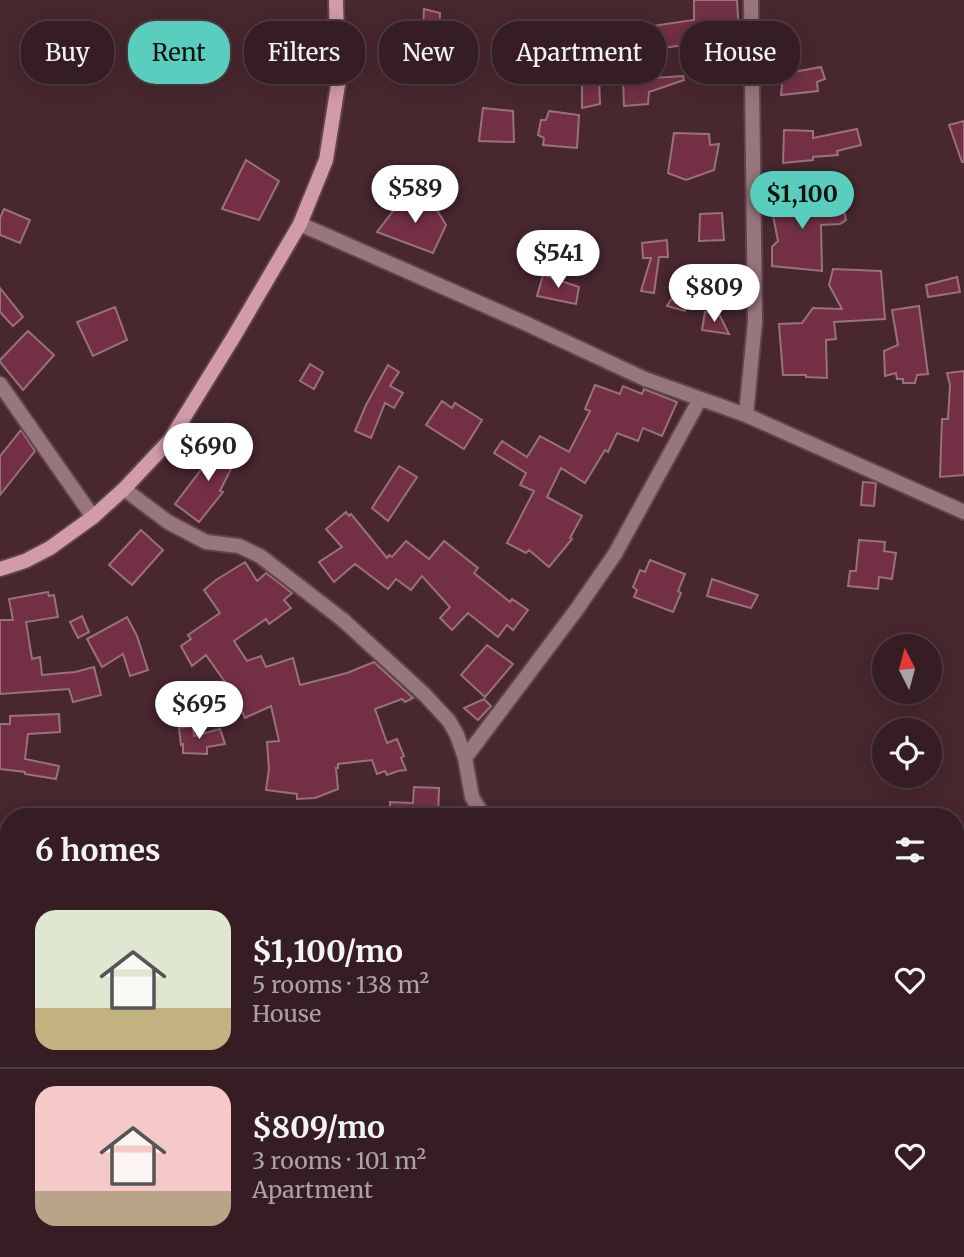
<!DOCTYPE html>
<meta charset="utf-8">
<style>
body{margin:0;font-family:Merriweather,serif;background:#412a30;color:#f1f3f6;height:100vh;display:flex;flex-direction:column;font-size:26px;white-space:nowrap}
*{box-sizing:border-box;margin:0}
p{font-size:23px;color:#aaa2a6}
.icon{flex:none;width:38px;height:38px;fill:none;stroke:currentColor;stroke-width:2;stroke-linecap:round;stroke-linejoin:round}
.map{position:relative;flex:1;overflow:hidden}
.panel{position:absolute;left:0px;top:808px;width:964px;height:450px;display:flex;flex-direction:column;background:#361d23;border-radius:28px 28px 0 0;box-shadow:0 4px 18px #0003,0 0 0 2px #503b41}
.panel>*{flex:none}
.banner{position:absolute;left:21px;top:21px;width:922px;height:63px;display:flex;gap:14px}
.needle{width:46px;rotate:354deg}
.fabs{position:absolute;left:872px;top:634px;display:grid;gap:14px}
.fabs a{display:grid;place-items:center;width:70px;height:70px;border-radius:50%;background:#361d23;box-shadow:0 4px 18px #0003,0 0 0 2px #503b41;font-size:35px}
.price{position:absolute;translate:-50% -60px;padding:0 16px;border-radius:24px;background:#fff;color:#222;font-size:23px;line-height:46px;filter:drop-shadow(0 2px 4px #0008)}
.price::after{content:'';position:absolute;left:50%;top:42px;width:21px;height:16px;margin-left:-10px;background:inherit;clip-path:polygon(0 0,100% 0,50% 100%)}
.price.selected{background:#59cebe;color:#111}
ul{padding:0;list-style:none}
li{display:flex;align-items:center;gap:21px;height:175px;padding:0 35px}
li+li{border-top:2px solid #503b41}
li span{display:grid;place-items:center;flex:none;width:196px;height:140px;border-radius:21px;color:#555}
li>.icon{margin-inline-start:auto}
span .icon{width:84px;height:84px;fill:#fffc;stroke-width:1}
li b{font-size:30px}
h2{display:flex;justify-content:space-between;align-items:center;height:84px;padding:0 35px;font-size:30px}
.chip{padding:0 24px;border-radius:28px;background:#361d23;box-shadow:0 4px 18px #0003,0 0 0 2px #503b41;font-size:24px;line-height:63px}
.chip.selected{background:#59cebe;color:#111}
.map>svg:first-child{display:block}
.building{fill:#733044;stroke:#98717a;stroke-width:2}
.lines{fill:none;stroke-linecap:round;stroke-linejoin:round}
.street-casing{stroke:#62434b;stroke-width:18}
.secondary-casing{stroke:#62434b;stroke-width:18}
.street{stroke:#98767d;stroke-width:14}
.secondary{stroke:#d19ba8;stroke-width:14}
</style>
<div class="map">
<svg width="964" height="1257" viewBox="0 0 964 1257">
<rect width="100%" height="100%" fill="#48272f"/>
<!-- building -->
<path class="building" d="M694 0H737L739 34 684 42 685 45 656 49 652 26 694 20Z
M424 9 440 13 438 52 422 49Z
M821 67 825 79 817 82 818 91 781 95 783 74Z
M683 76 684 80 649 92 648 104 624 106 623 80Z
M599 77 600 104 582 108V79Z
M483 108 513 111 514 142 479 141Z
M549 111 579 115 577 148 543 145 544 138 538 135 541 120H546Z
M964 121V162H962L949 125Z
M857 129 861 145 837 151 838 155 813 157V160L783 163 784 130 813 131V138Z
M674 133 709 134 710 145 719 144 714 170 686 180 668 173Z
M246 160 279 181 259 220 222 209Z
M811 196 812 201H842L846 220 840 224 821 225 822 271 772 266V247L778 241 771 205 780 197Z
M400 202 434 205 446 225 433 253 377 232Z
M4 209 30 220 20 243 0 235V218Z
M722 213 724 240 699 241 700 214Z
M667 240 668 257H659L654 293 641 291 651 258H643L642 243Z
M833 269 881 271 885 319 834 322 836 339 826 340 827 378 806 377V375H783L779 324 802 323 813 308 842 309 829 285Z
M543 275 579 287 576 304 537 296Z
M957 277 960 292 928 297 926 285Z
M0 288 23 317 13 326 0 312Z
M675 293 689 298 685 311 667 306Z
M919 306 928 374 917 375 915 383H903V379H897L896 373 885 376 884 351 898 345 892 310Z
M115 307 127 340 93 356 77 322Z
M705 312 719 314 729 334 702 330Z
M28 331 54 355 23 390 0 362V360Z
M310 364 323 372 314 389 300 381Z
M388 365 399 372 390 386 403 393 394 408 385 403 371 438 355 431 366 405Z
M964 371V475L940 477 942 419H948L950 385 947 373Z
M595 385 620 394 623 386 642 394 644 389 677 402 662 436 643 428 638 441 617 433 608 452 605 450 585 483 561 468 547 497 582 516 570 538 572 539 549 567 529 550 526 553 507 543 534 491 520 485 526 473 494 453 502 441 527 457 540 436 569 452 590 411 585 409Z
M442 401 452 408 455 403 482 420 464 449 426 425Z
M21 430 35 451 0 495V456Z
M215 443 238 455 220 491 223 492 199 522 175 504 200 471Z
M399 466 417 477 388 521 372 508Z
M863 482 876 483 874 506 861 505Z
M346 512 349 516 351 514 387 558 389 555 392 557 406 541 429 559 444 541 478 568 474 573 510 602 512 599 528 610 513 630 507 625 498 637 468 613 452 630 440 618 450 607 422 576 411 590 396 579 388 589 355 564 334 582 319 562 342 547 326 529Z
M141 530 163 550 132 585 109 565Z
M859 540 885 542 884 551 896 553 892 579 879 577 878 589 848 586 850 571H856Z
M650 560 685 574 678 591 681 593 673 612 634 597 637 590 633 587 640 570 645 572Z
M245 562 257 581 266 573 292 593 284 600 291 608 269 624 266 619 234 641 247 661 261 656 266 667 293 658 300 685 347 673 374 662 413 698 405 702 402 699 375 709 387 743 397 739 404 756 401 758 406 770 398 771 387 775 385 771 377 774 372 760 338 764V768H336L338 789 315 798 297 799V794L266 790 269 769 267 742 279 741 271 706 245 718 233 691 232 692 206 655 192 666 181 646 191 639 188 635 220 613 204 590 216 580Z
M712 579 758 595 751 608 707 596Z
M48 592 49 596 54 595 58 617 26 622 32 659 40 657 42 675 75 672 94 667 101 695 73 702 69 689 0 694V620H13L9 599Z
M82 616 89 632 78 638 70 622Z
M127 617 137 636 148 670 130 676 123 654 102 667 87 639Z
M487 645 513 664 485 697 461 675Z
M484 699 491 706 478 720 464 708Z
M59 714 60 732 28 734 25 759 59 766 56 779 25 774V772L0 769V724H10V716Z
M193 726 194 736 220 729 225 744 207 747V754L183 753V744L181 745 179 728Z
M414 787 439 788 438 817H390V802L413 803Z"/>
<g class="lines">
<!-- street casing -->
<g class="street-casing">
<path id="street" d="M300 224 527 324 645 379 746 415 964 512
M0 384 93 517
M746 415 755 322 751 0
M124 489 168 522 206 542 239 546 260 556 343 620 425 695 449 721 457 735 465 758 472 797 484 817
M465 758 577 609 615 554 700 399
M824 1250 828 1257"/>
</g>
<!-- secondary casing -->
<g class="secondary-casing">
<path id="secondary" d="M0 569 25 561 50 548 93 517 124 489 170 440 233 338 300 224 326 160 338 85 336 0"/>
</g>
<!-- street -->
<use href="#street" class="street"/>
<!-- secondary -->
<use href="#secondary" class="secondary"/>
</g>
</svg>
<div class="fabs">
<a><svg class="needle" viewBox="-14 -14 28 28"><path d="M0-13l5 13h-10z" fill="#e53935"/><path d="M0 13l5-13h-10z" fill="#aaa2a6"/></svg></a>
<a><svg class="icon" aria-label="locate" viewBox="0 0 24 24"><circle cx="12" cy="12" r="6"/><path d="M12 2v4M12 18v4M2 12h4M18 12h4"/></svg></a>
</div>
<b class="price" style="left:415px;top:225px">$589</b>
<b class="price selected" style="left:802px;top:231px">$1,100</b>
<b class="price" style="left:558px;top:290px">$541</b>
<b class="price" style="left:714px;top:324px">$809</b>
<b class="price" style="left:208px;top:483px">$690</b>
<b class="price" style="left:199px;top:741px">$695</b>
<div class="banner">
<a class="chip">Buy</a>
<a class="chip selected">Rent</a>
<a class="chip">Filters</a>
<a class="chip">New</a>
<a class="chip">Apartment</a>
<a class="chip">House</a>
</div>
<section class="panel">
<h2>6 homes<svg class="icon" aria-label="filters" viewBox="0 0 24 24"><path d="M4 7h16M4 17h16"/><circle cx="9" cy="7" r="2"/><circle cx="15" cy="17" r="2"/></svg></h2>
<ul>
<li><span style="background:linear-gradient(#dfe7d0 70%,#c2b280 0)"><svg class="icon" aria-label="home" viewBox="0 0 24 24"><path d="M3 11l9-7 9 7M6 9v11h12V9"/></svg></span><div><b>$1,100/mo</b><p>5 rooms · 138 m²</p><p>House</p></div><svg class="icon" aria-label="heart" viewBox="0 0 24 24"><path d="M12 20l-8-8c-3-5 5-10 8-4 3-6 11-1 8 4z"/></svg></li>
<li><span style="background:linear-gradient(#f6c9c9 75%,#b9a48a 0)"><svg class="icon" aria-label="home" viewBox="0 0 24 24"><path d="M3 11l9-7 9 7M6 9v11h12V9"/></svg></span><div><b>$809/mo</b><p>3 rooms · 101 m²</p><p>Apartment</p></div><svg class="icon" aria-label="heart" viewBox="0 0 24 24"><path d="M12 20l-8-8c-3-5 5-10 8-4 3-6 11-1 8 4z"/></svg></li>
</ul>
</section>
</div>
